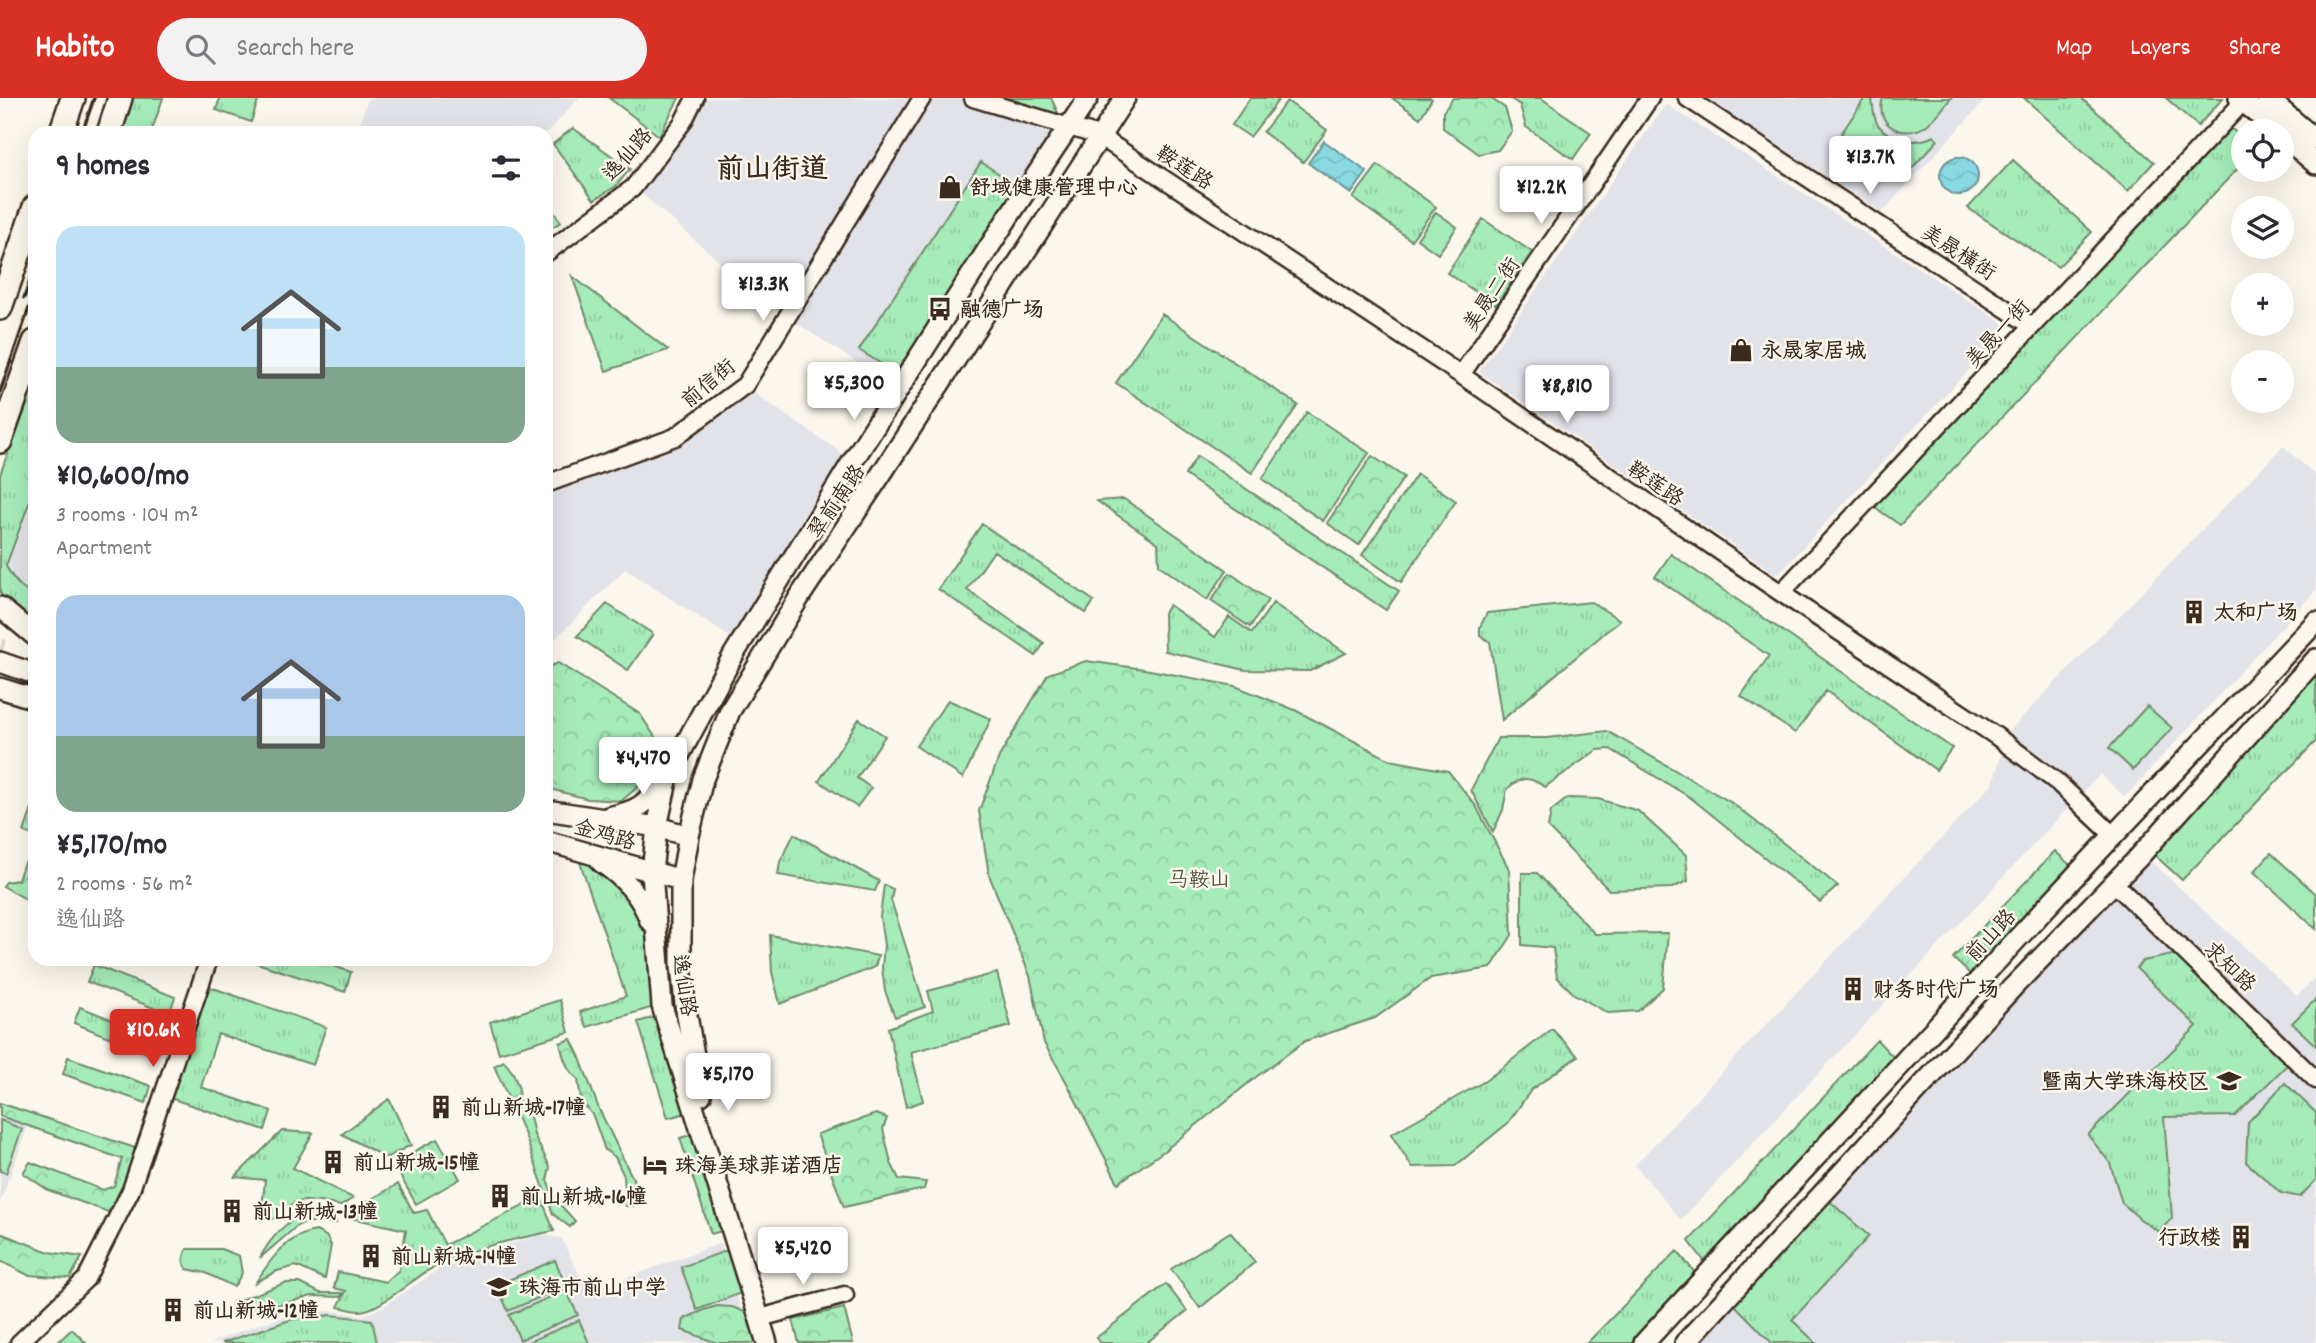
<!DOCTYPE html>
<meta charset="utf-8">
<style>
body{margin:0;font-family:Dekko,"LXGW WenKai TC",sans-serif;background:#f2f2f3;color:#2b2b33;height:100vh;display:flex;flex-direction:column;font-size:26px;white-space:nowrap}
*{box-sizing:border-box;margin:0}
p{font-size:23px;color:#7c7c81}
.icon{flex:none;width:38px;height:38px;fill:none;stroke:currentColor;stroke-width:2;stroke-linecap:round;stroke-linejoin:round}
.map{position:relative;flex:1;overflow:hidden}
.drawer{position:absolute;left:28px;top:28px;width:525px;height:840px;display:flex;flex-direction:column;background:#fff;border-radius:21px;box-shadow:0 7px 28px #0002}
.drawer>*{flex:none}
.fabs{position:absolute;left:2231px;top:21px;display:grid;gap:14px}
.fabs a{display:grid;place-items:center;width:63px;height:63px;border-radius:50%;background:#fff;box-shadow:0 7px 28px #0002;font-size:35px}
.price{position:absolute;translate:-50% -60px;padding:0 16px;border-radius:7px;background:#fff;color:#222;font-size:23px;line-height:46px;filter:drop-shadow(0 2px 4px #0008)}
.price::after{content:'';position:absolute;left:50%;top:42px;width:21px;height:16px;margin-left:-10px;background:inherit;clip-path:polygon(0 0,100% 0,50% 100%)}
.price.active{background:#d93025;color:#fff}
ul{padding:0;list-style:none}
li{display:grid;align-content:center;gap:14px;height:371px;padding:0 28px}
li span{display:grid;place-items:center;height:217px;border-radius:21px;color:#555}
li>.icon{margin-inline-start:auto}
span .icon{width:126px;height:126px;fill:#fffc;stroke-width:1}
li b{font-size:30px}
h2{display:flex;justify-content:space-between;align-items:center;height:84px;padding:0 28px;font-size:30px}
header{display:flex;align-items:center;gap:42px;box-sizing:border-box;height:98px;padding:0 35px;background:#d93025;color:#fff}
header strong{font-size:33px}
nav{display:flex;gap:38px;margin-inline-start:auto;font-size:24px}
.search{width:490px;height:63px;background:#f2f2f3;display:flex;align-items:center;gap:18px;box-sizing:border-box;padding:0 24px;border-radius:38px;color:#7c7c81;font-size:26px}
.map>svg:first-child{display:block}
.built{fill:#e2e2e9}
.grass{fill:url(#grass-tufts);stroke:#708b6c;stroke-width:2}
.forest{fill:url(#forest-crowns);stroke:#708b6c;stroke-width:2}
.pitch{fill:#a6ecb9;stroke:#708b6c;stroke-width:2}
.water{fill:url(#water-waves);stroke:#699394;stroke-width:2}
.lines{fill:none;stroke-linecap:round;stroke-linejoin:round}
.major-tunnel{stroke:#d5cec3;stroke-width:19;stroke-dasharray:19 10;stroke-linecap:butt}
.minor-casing{stroke:#3b2a1e;stroke-width:21}
.major-casing{stroke:#3b2a1e;stroke-width:24}
.highway-casing{stroke:#3b2a1e;stroke-width:28}
.minor{stroke:#fbf7ec;stroke-width:16}
.major{stroke:#fbf7ec;stroke-width:19}
.highway{stroke:#fbf7ec;stroke-width:23}
.rail{stroke:#3b2a1e;stroke-width:3.5}
.labels{text-anchor:middle;stroke-width:5;stroke-linejoin:round;paint-order:stroke}
.street-label{font-size:21px;fill:#3b2a1e;stroke:#fbf7ec}
.poi-label{font-size:21px;font-weight:bold;fill:#3b2a1e;stroke:#fbf7ec;text-anchor:start}
.park-label{font-size:21px;fill:#565a45;stroke:#fbf7ec}
.district-label{font-size:28px;font-weight:bold;fill:#3b2a1e;stroke:#fbf7ec}
</style>
<header>
<strong>Habito</strong>
<div class="search"><svg class="icon" aria-label="search" viewBox="0 0 24 24"><circle cx="10" cy="10" r="6"/><path d="M15 15l6 6"/></svg>Search here</div>
<nav><a>Map</a><a>Layers</a><a>Share</a></nav>
</header>
<div class="map">
<svg width="2316" height="1245" viewBox="0 0 2316 1245">
<defs>
<pattern id="grass-tufts" width="24" height="20" patternUnits="userSpaceOnUse" patternTransform="scale(1.75)"><rect width="24" height="20" fill="#a6ecb9"/><path d="M3 7l-1-3M5 7V3M7 7l1-3M15 17l-1-3M17 17v-4M19 17l1-3" fill="none" stroke="#90cb9f"/></pattern>
<pattern id="forest-crowns" width="20" height="18" patternUnits="userSpaceOnUse" patternTransform="scale(1.75)"><rect width="20" height="18" fill="#a6ecb9"/><path d="M2 6a3 3 0 1 1 6 0M12 15a3 3 0 1 1 6 0" fill="none" stroke="#90cb9f"/></pattern>
<pattern id="water-waves" width="16" height="10" patternUnits="userSpaceOnUse" patternTransform="scale(1.75)"><rect width="16" height="10" fill="#88d9e2"/><path d="M0 5q4-4 8 0t8 0" fill="none" stroke="#76bac1"/></pattern>
</defs>
<rect width="100%" height="100%" fill="#fbf7ec"/>
<filter id="ink" filterUnits="userSpaceOnUse"><feTurbulence type="fractalNoise" baseFrequency=".0143" numOctaves="2"/><feDisplacementMap in="SourceGraphic" scale="14" xChannelSelector="R" yChannelSelector="G"/><feConvolveMatrix kernelMatrix="1 2 1 2 8 2 1 2 1" color-interpolation-filters="sRGB"/></filter>
<g filter="url(#ink)">
<!-- built -->
<path class="built" d="M368 0H579L550 32 545 35H357Z
M696 0H921L787 218 772 209 635 90Z
M923 0H969L1069 28 897 291 789 220Z
M1704 0H1987L1882 114Z
M1666 6 2009 229 1777 477 1479 274Z
M745 289 852 362 739 545 625 471 546 550V386L677 340Z
M2283 348 2316 378V492L2125 699 2100 676 1681 1122 1635 1067 1993 685 2007 635Z
M35 393V496L28 494 14 481 8 467Z
M2142 755 2297 898 2316 879V1245H1685Z
M0 1011 30 1022 0 1105Z
M540 1137 561 1140 588 1194 721 1145 751 1245H210L259 1226 294 1216 332 1213 363 1218 384 1208 442 1169 475 1156Z"/>
<!-- grass -->
<path class="grass" d="M131 0H163L151 35H118Z
M220 0H259L251 24 216 12Z
M609 0H679L659 38Z
M989 0H1051L1061 21Z
M1250 0H1280L1250 39 1232 27Z
M1392 0H1430L1432 1 1420 20Z
M1509 0H1541L1591 35 1573 61 1526 29 1520 7Z
M1865 0H1872C1873 9 1873 20 1878 27 1892 44 1916 47 1934 38L1938 42 1904 79 1841 36Z
M2024 0H2081L2154 64 2128 93Z
M2166 0H2223L2198 28Z
M1287 3 1327 32 1303 64 1263 34Z
M2230 29 2243 42V65L1900 427 1873 408Z
M573 30 630 71 616 88 594 102 553 46Z
M2013 62 2092 134 2058 169 1968 110Z
M981 64 1021 90 899 277 859 252Z
M1378 67 1436 109 1411 142 1353 100Z
M546 104 561 124 546 133Z
M1483 121 1532 154 1496 207 1447 175Z
M572 178 668 252 606 273Z
M1162 216 1298 307 1252 375 1116 285Z
M35 278V389L6 468C13 481 21 492 35 498V526L3 500 0 494V377Z
M1307 314 1369 355 1323 423 1262 381Z
M1197 358 1399 493 1386 512 1185 377Z
M1417 376 1456 403 1401 484 1362 457Z
M1124 401 1227 472 1207 502 1159 467 1158 445 1097 403Z
M982 426 1094 503 1086 515 994 453 967 492 1044 545 1036 558 938 491Z
M1671 456 1952 650 1936 672 1826 593 1795 635 1741 598 1769 558 1655 479Z
M1591 504 1620 522 1502 622 1490 544 1480 537V529L1487 515Z
M1273 505 1346 555 1310 573 1245 572 1165 553 1164 515 1169 507 1215 539 1229 519 1252 535Z
M607 506 653 536 628 572 577 538Z
M2316 567V643L2182 782 2149 752Z
M948 602 991 621 963 680 916 648Z
M859 621 885 638 857 680 871 690 857 709 819 683Z
M1607 633 1732 705 1838 788 1820 804 1691 700 1610 651 1597 652 1545 689C1529 678 1521 678 1507 691L1503 712 1493 734 1471 692 1498 640H1547Z
M1568 700 1598 701 1638 713 1686 757 1688 783 1672 790 1609 792 1548 730 1551 713Z
M33 708 35 709V738L24 734Z
M794 736 879 783 875 793 778 777 780 764Z
M576 753 618 780 652 838 657 908 587 929 580 914 626 898Z
M2055 753 2072 769 1970 876 1953 860Z
M1522 775H1537L1595 836 1668 835 1663 890 1638 913 1608 915 1574 896 1557 879 1553 850 1522 847Z
M884 787 893 791 891 802 925 909 895 919 885 893 882 870 884 847 880 819Z
M770 837 878 858 875 869 780 906 772 874Z
M2177 856 2290 964 2235 1018 2164 1019 2172 1120 2159 1134 2140 1121 2122 1105 2110 1065 2088 1037 2197 928 2136 870 2143 863Z
M245 861H312L351 874 345 894Z
M94 867 175 899 169 916 87 884Z
M997 875 1011 928 911 954 923 1003 906 1009 888 930 933 913 928 893Z
M207 888 326 929 313 967 218 936 201 989 271 1013 265 1032 170 1000Z
M2316 901V948L2292 925Z
M560 902 569 934 499 955 490 924Z
M80 909 162 941 155 958 74 925Z
M659 918 690 1014 668 1020 638 924Z
M1552 931 1578 958 1531 992 1508 1025 1455 1068 1412 1069 1391 1036 1485 983Z
M1877 942 1897 963 1705 1164 1689 1143Z
M68 959 151 988 146 1005 63 976Z
M2285 985 2316 1015V1082L2300 1099 2281 1095 2246 1064 2248 1024Z
M389 1001 411 1047 386 1060 342 1036Z
M282 1033 313 1035 293 1070 353 1100 341 1108C314 1103 294 1095 275 1121L261 1118 265 1082 235 1079Z
M698 1035 729 1131 711 1136 680 1040Z
M398 1086 414 1115 427 1112 445 1147 541 1099 554 1133C514 1141 476 1149 439 1166 418 1176 381 1212 360 1213 353 1213 345 1210 338 1209L346 1193 334 1190 338 1174 386 1184 399 1172 406 1132 346 1119 347 1115Z
M1825 1099 1869 1138 1792 1222 1816 1245H1772L1730 1202Z
M309 1115 334 1120 336 1125 305 1124 297 1128 260 1160C269 1142 289 1118 309 1115Z
M316 1133 326 1138 331 1147 325 1181 296 1168 277 1173 256 1184C271 1161 287 1137 316 1133Z
M1230 1134 1255 1164 1200 1210 1171 1171Z
M187 1151H221L239 1158 242 1175 234 1189 206 1175 187 1171C182 1165 183 1158 187 1151Z
M731 1151 746 1193 697 1212 681 1169Z
M1677 1153 1697 1177 1634 1245H1587Z
M285 1185H300L320 1195H343L341 1199 312 1198 232 1219V1205Z
M1166 1186 1187 1213 1146 1245H1101L1096 1240Z
M331 1217 372 1222 377 1245H222L293 1221Z"/>
<!-- forest -->
<path class="forest" d="M1453 0H1490L1505 10 1512 33 1498 52 1479 56 1443 30V14Z
M1372 358 1404 379 1359 447 1327 425Z
M1230 475 1268 502 1250 529 1211 503Z
M1086 563 1144 571 1235 588 1295 612 1390 662 1448 673 1476 708 1509 771 1512 837 1491 870 1431 880 1375 920 1305 943 1256 979 1164 1053 1118 1085 1067 985 1044 945 1030 878 989 777 979 713 999 659 1048 576Z
M558 565 640 616 661 648 644 684 621 703 588 701 546 690V570Z
M31 758 35 761V797L29 803 3 788 6 784 18 782 23 767Z
M571 941 580 960 599 1011 636 1087 634 1108H626L624 1078 615 1059 605 1052 593 1018 581 1002 578 981C566 971 563 959 560 945Z
M504 963 513 975 519 991 518 1001 530 1018 534 1037 550 1069 547 1082 555 1101 575 1123 570 1129 553 1116 525 1037 494 968Z
M0 1005 135 1050 131 1071 111 1115 48 1092 23 1075 30 1064 103 1092 114 1088 122 1061 0 1018Z
M876 1016 887 1020 883 1031 891 1065 899 1081 926 1084 924 1091 844 1109 817 1036Z
M437 1041 460 1081 416 1106 393 1065Z
M0 1135 49 1154 82 1159 70 1180 28 1177 0 1163Z
M717 1208 732 1209 750 1216 759 1245H717L682 1232 684 1221 704 1212Z
M844 1210 853 1245H799L793 1222Z"/>
<!-- pitch -->
<path class="pitch" d="M1883 0H1951C1943 10 1935 22 1924 29 1902 42 1874 26 1883 0Z
M1436 114 1457 129 1438 156 1417 141Z
M2147 608 2172 630 2133 672 2109 650Z
M2271 755 2316 796V831L2254 774Z
M0 1022 22 1031 6 1075 0 1073Z
M555 1162 566 1188 508 1213 497 1187Z
M566 1192 578 1217 520 1242 509 1217Z
M579 1222 589 1245H526Z
M72 1231 86 1245H57Z"/>
<!-- water -->
<path class="water" d="M1324 43 1367 74 1351 96 1308 65Z
M1940 78a19 19 0 1 1 38 0a19 19 0 1 1-38 0Z"/>
<g class="lines">
<!-- major-tunnel -->
<path class="major-tunnel" d="M0 550 3 551"/>
<!-- minor casing -->
<g class="minor-casing">
<path id="minor" d="M973 0 1099 38 1461 277 1781 495 1996 638 2057 684 2113 737
M1687 0 2032 228
M546 155 633 90 683 24 695 0
M1461 277 1650 0
M546 386 675 339 745 287 922 0
M1781 495 2243 4
M2114 785 2316 982
M771 1217 845 1197
M19 1245 86 1181 131 1092 209 861"/>
</g>
<!-- major casing -->
<g class="major-casing">
<path id="major" d="M2239 0 2278 33
M2267 0 2316 42
M2282 37 2316 66
M0 509 35 538
M0 564 35 576
M0 590 35 601
M546 712 657 729 689 738
M608 719C641 712 644 707 665 682
M546 743 681 782
M601 764C624 780 641 797 650 823
M701 997 685 906 681 868V782L689 738 703 681 730 613 802 495 880 378 1125 0
M767 1245 662 908 652 774 657 729 668 678 734 556 854 361 1009 118 1088 0
M1644 1245 2077 776 2316 524
M1685 1245 2013 889 2138 760 2316 561"/>
</g>
<!-- highway casing -->
<g class="highway-casing">
<path id="highway" d="M61 35 73 0
M109 35 120 0
M0 210 35 109
M0 343 35 244"/>
</g>
<!-- minor -->
<use href="#minor" class="minor"/>
<!-- major -->
<use href="#major" class="major"/>
<!-- highway -->
<use href="#highway" class="highway"/>
<!-- rail -->
<path class="rail" d="M82 35 94 0
M24 200 35 169
M0 294 35 193"/>
</g>
</g>
<!-- icons -->
<defs>
<g id="shop-bare" transform="scale(1.89)"><path d="M-5-2.5h2.3a2.7 3.5 0 0 1 5.4 0H5L5.5 6h-11ZM-1.5-2.5h3a1.5 2.3 0 0 0-3 0Z" fill="#3b2a1e" stroke="#fbf7ec" stroke-width="2.5" paint-order="stroke"/></g>
<g id="bus-bare" transform="scale(1.89)"><path d="M-5-6H5V4H4V6H2V4H-2V6H-4V4H-5ZM-3.5-4V0h7V-4ZM-3.5 1.2v1.5H-2V1.2ZM2 1.2v1.5H3.5V1.2Z" fill="#3b2a1e" stroke="#fbf7ec" stroke-width="2.5" paint-order="stroke"/></g>
<g id="building-bare" transform="scale(1.89)"><path d="M-4-6H4V6H1V3H-1V6H-4ZM-2.5-4.3h1.7v1.8h-1.7ZM.8-4.3h1.7v1.8H.8ZM-2.5-1h1.7V.8h-1.7ZM.8-1h1.7V.8H.8Z" fill="#3b2a1e" stroke="#fbf7ec" stroke-width="2.5" paint-order="stroke"/></g>
<g id="university-bare" transform="scale(1.89)"><path d="M0-5L7-2L0 1L-7-2ZM-4 1L0 2.5L4 1V4Q0 6-4 4Z" fill="#3b2a1e" stroke="#fbf7ec" stroke-width="2.5" paint-order="stroke"/></g>
<g id="hotel-bare" transform="scale(1.89)"><path d="M-6-4.5h1.5V1H6V5H4.5V3h-9V5H-6ZM-4 0a1.8 1.8 0 1 1 3.6 0ZM.5 0V-2.5h3Q6-2.5 6 0Z" fill="#3b2a1e" stroke="#fbf7ec" stroke-width="2.5" paint-order="stroke"/></g>
<g id="school-bare" transform="scale(1.89)"><path d="M0-5L7-2L0 1L-7-2ZM-4 1L0 2.5L4 1V4Q0 6-4 4Z" fill="#3b2a1e" stroke="#fbf7ec" stroke-width="2.5" paint-order="stroke"/></g>
</defs>
<g fill-rule="evenodd">
<use href="#shop-bare" x="950" y="89"/>
<use href="#bus-bare" x="940" y="211"/>
<use href="#shop-bare" x="1741" y="252"/>
<use href="#building-bare" x="2194" y="514"/>
<use href="#building-bare" x="1853" y="891"/>
<use href="#university-bare" x="2229" y="983"/>
<use href="#building-bare" x="441" y="1009"/>
<use href="#building-bare" x="333" y="1064"/>
<use href="#hotel-bare" x="655" y="1067"/>
<use href="#building-bare" x="500" y="1098"/>
<use href="#building-bare" x="232" y="1113"/>
<use href="#building-bare" x="2241" y="1139"/>
<use href="#building-bare" x="371" y="1158"/>
<use href="#school-bare" x="499" y="1189"/>
<use href="#building-bare" x="173" y="1212"/>
</g>
<g class="labels">
<!-- street labels -->
<g class="street-label">
<text transform="translate(627 56) rotate(-49)" y="7">逸仙路</text>
<text transform="translate(1185 69) rotate(33)" y="7">鞍莲路</text>
<text transform="translate(1959 154) rotate(33)" y="7">美晟橫街</text>
<text transform="translate(1491 196) rotate(-56)" y="7">美晟二街</text>
<text transform="translate(1997 235) rotate(-47)" y="7">美晟一街</text>
<text transform="translate(708 285) rotate(-40)" y="7">前信街</text>
<text transform="translate(1656 385) rotate(34)" y="7">鞍莲路</text>
<text transform="translate(836 403) rotate(-56)" y="7">翠前南路</text>
<text transform="translate(605 736) rotate(16)" y="7">金鸡路</text>
<text transform="translate(1990 837) rotate(-47)" y="7">前山路</text>
<text transform="translate(2230 868) rotate(44)" y="7">求知路</text>
<text transform="translate(685 887) rotate(81)" y="7">逸仙路</text>
</g>
<!-- poi labels -->
<g class="poi-label">
<text x="970" y="96">舒域健康管理中心</text>
<text x="960" y="218">融德广场</text>
<text x="1761" y="259">永晟家居城</text>
<text x="2214" y="521">太和广场</text>
<text x="1873" y="898">财务时代广场</text>
<text x="2209" y="990" text-anchor="end">暨南大学珠海校区</text>
<text x="461" y="1016">前山新城-17幢</text>
<text x="353" y="1071">前山新城-15幢</text>
<text x="675" y="1074">珠海美球菲诺酒店</text>
<text x="520" y="1105">前山新城-16幢</text>
<text x="252" y="1120">前山新城-13幢</text>
<text x="2221" y="1146" text-anchor="end">行政楼</text>
<text x="391" y="1165">前山新城-14幢</text>
<text x="519" y="1196">珠海市前山中学</text>
<text x="193" y="1219">前山新城-12幢</text>
</g>
<!-- park labels -->
<g class="park-label">
<text x="1199" y="788">马鞍山</text>
</g>
<!-- district labels -->
<g class="district-label">
<text x="772" y="79">前山街道</text>
</g>
</g>
</svg>
<div class="fabs">
<a><svg class="icon" aria-label="locate" viewBox="0 0 24 24"><circle cx="12" cy="12" r="6"/><path d="M12 2v4M12 18v4M2 12h4M18 12h4"/></svg></a>
<a><svg class="icon" aria-label="layers" viewBox="0 0 24 24"><path d="M12 4l9 5-9 5-9-5zM3 14l9 5 9-5"/></svg></a>
<a>+</a>
<a>−</a>
</div>
<b class="price" style="left:1870px;top:98px">¥13.7K</b>
<b class="price" style="left:1541px;top:128px">¥12.2K</b>
<b class="price" style="left:763px;top:225px">¥13.3K</b>
<b class="price" style="left:854px;top:324px">¥5,300</b>
<b class="price" style="left:1567px;top:327px">¥8,810</b>
<b class="price" style="left:643px;top:699px">¥4,470</b>
<b class="price active" style="left:153px;top:971px">¥10.6K</b>
<b class="price" style="left:728px;top:1015px">¥5,170</b>
<b class="price" style="left:803px;top:1189px">¥5,420</b>
<section class="drawer">
<h2>9 homes<svg class="icon" aria-label="filters" viewBox="0 0 24 24"><path d="M4 7h16M4 17h16"/><circle cx="9" cy="7" r="2"/><circle cx="15" cy="17" r="2"/></svg></h2>
<ul>
<li><span style="background:linear-gradient(#bfe0f5 65%,#7fa58c 0)"><svg class="icon" aria-label="home" viewBox="0 0 24 24"><path d="M3 11l9-7 9 7M6 9v11h12V9"/></svg></span><div><b>¥10,600/mo</b><p>3 rooms · 104 m²</p><p>Apartment</p></div></li>
<li><span style="background:linear-gradient(#a9c7e8 65%,#7fa58c 0)"><svg class="icon" aria-label="home" viewBox="0 0 24 24"><path d="M3 11l9-7 9 7M6 9v11h12V9"/></svg></span><div><b>¥5,170/mo</b><p>2 rooms · 56 m²</p><p>逸仙路</p></div></li>
</ul>
</section>
</div>
